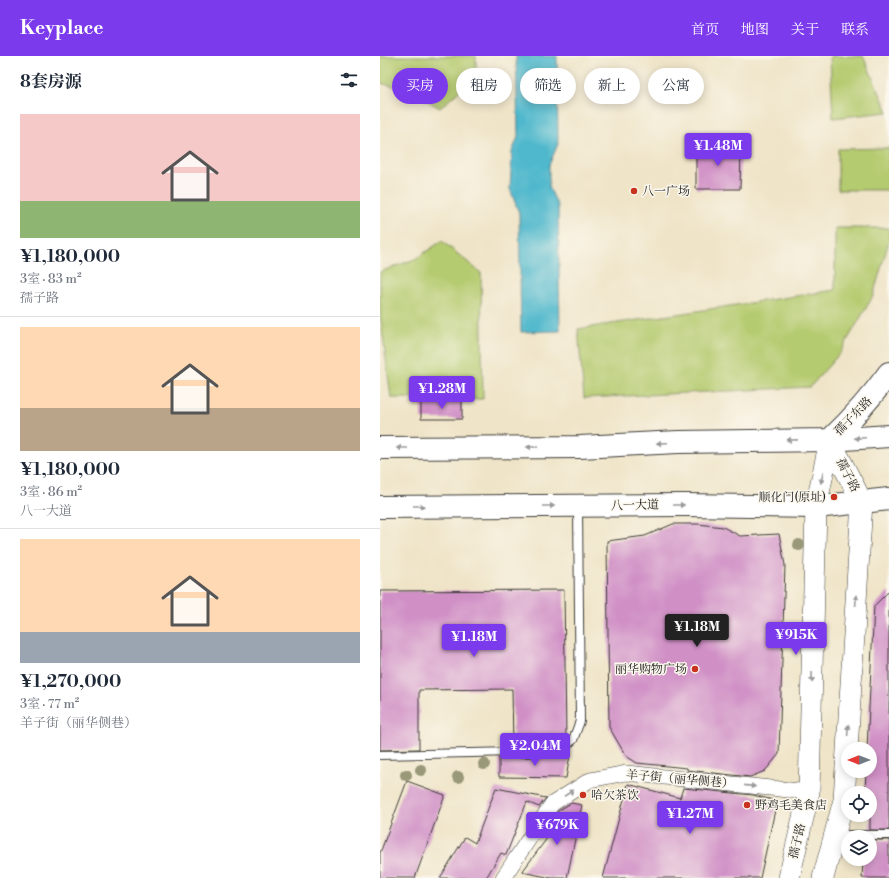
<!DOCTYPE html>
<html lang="zh">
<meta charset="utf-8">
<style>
body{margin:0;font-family:"Libre Bodoni","Noto Serif SC",serif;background:#f6f6f7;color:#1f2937;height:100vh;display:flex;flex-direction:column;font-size:15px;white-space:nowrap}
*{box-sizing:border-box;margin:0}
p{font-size:13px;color:#747a83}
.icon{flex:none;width:22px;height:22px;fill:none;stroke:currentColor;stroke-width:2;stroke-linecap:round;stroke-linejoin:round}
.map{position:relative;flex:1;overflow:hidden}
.details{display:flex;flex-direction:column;background:#fff;width:380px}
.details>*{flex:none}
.hud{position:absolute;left:12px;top:12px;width:380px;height:36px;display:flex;gap:8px}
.needle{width:26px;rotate:270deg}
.tools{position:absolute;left:461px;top:686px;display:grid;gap:8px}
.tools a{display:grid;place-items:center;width:36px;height:36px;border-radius:50%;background:#fff;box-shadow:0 2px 10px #0003;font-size:20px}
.price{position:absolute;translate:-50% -34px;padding:0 9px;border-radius:4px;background:#7c3aed;color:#fff;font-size:13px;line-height:26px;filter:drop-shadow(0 1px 2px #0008)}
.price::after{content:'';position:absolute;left:50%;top:24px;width:12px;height:9px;margin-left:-6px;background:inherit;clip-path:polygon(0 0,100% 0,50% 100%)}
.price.on{background:#222;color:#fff}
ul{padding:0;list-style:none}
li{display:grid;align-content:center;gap:8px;height:212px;padding:0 20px}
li+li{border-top:1px solid #e0e1e3}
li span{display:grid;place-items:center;height:124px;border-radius:0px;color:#555}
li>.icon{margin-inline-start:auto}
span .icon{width:72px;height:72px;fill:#fffc;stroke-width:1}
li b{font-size:17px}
h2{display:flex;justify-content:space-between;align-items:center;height:48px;padding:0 20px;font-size:17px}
.pill{padding:0 14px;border-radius:18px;background:#fff;box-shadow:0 2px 10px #0003;font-size:14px;line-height:36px}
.pill.on{background:#7c3aed;color:#fff}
header{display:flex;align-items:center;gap:24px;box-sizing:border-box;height:56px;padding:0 20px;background:#7c3aed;color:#fff}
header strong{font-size:19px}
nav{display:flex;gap:22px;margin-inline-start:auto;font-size:14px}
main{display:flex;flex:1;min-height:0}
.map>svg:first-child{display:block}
.green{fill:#b5cb70;stroke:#687446}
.water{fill:#4fb8cc;stroke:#366a74}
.building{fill:#d090c6}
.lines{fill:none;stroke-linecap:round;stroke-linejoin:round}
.service-casing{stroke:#3c3a36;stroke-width:10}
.minor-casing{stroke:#3c3a36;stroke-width:16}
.secondary-casing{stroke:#3c3a36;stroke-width:22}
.trunk-casing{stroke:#3c3a36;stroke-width:24}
.service{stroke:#fff;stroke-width:8}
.minor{stroke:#fff;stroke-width:15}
.secondary{stroke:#fff;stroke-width:21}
.trunk{stroke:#fff;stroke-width:22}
.tree{fill:#999879}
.oneway{fill:#999}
.poi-dot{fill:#c8321e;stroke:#fbf7ec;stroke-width:1.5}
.labels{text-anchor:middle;stroke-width:3;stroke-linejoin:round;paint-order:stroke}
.poi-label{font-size:12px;fill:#1c1c1c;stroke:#fbf7ec;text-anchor:start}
.street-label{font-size:12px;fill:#1c1c1c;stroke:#fbf7ec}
</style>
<header>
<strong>Keyplace</strong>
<nav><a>首页</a><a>地图</a><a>关于</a><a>联系</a></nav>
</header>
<main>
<section class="details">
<h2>8套房源<svg class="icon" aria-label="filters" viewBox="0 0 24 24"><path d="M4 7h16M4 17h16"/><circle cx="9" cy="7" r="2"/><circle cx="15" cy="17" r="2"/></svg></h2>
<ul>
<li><span style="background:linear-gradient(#f6c9c9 70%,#8fb573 0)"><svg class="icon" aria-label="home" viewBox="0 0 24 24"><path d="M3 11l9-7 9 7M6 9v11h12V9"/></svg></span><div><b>¥1,180,000</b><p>3室 · 83 m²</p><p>孺子路</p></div></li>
<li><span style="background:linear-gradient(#ffd9b3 65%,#b9a48a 0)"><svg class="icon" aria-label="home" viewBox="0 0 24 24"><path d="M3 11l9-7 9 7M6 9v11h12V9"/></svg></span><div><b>¥1,180,000</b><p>3室 · 86 m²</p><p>八一大道</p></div></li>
<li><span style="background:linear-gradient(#ffd9b3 75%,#9aa5b1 0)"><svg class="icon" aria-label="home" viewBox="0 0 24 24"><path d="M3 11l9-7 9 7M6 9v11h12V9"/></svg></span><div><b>¥1,270,000</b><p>3室 · 77 m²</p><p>羊子街（丽华侧巷）</p></div></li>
</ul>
</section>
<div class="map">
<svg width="509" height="822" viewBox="0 0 509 822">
<rect width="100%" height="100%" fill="#fbf7ec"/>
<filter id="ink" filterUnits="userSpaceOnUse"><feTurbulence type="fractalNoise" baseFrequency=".025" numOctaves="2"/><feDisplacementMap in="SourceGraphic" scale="8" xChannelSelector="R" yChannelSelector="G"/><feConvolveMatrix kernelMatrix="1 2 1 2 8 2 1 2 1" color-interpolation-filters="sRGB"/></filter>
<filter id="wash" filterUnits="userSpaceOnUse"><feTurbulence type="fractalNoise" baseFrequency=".012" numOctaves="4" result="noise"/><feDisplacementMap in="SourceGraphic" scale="16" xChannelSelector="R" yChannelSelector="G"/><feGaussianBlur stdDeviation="0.9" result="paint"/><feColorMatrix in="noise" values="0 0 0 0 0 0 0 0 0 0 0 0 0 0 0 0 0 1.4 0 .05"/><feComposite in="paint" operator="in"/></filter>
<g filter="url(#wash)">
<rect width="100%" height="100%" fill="#efe4c7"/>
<!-- green -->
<path class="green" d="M0 0H96V20L60 52 25 33 0 27Z
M450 0H483L508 56 453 62Z
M509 92V134H458V93Z
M455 172H509V185L493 240 460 297 430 331 204 342 198 273 455 234Z
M62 185 101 217 103 343 11 342 0 257V216L35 203Z"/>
<!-- water -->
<path class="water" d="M136 0H177L178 88 169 109V131L178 150 180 275 141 276 139 157 130 133 132 96 138 81Z"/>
<g id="blocks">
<!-- building -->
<path class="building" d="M316 90H361L360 133H316Z
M41 344H82V363H41Z
M293 468H318L343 471 360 480 399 478 405 509 399 698 385 715 370 721 307 714V712L257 707 246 700 229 671 227 485 265 480Z
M184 534 186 682 176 690 133 691 132 633 39 634V693L0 694V535Z
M509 535V774H490V761L483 760V759H490V737H485L486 715H490V693H487L494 550Z
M186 696V699H190L186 722 119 721V702L178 700Z
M27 725 65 739 35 822H0V797Z
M248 728 300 742 303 732 373 739 397 745 380 822H223Z
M116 732 166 742 159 751 147 746 126 799 121 797 106 822H60L85 781 95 787Z
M191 747 202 749 187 822H172L142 816 182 762 175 759 178 755Z
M490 784H509V822H482L483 803H490Z"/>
</g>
</g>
<g filter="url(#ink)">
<use href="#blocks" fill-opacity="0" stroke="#3c3a36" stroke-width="1"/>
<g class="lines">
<!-- service casing -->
<g class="service-casing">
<path id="service" d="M0 699 178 695 193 684 200 665 198 450
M455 779H509"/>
</g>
<!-- minor casing -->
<g class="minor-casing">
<path id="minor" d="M123 822 172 748 210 724 246 717 429 736"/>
</g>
<!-- secondary casing -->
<g class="secondary-casing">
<path id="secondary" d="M409 822 429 736 436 451 450 384
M443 822 464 744 482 446 450 384"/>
</g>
<!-- trunk casing -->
<g class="trunk-casing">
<path id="trunk" d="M450 384C472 363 491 342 509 317
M0 392 200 391 298 386 450 384 509 380
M0 451 304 449 436 451 509 443"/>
</g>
<!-- service -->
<use href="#service" class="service"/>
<!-- minor -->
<use href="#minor" class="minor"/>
<!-- secondary -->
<use href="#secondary" class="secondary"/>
<!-- trunk -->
<use href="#trunk" class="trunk"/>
</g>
<!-- trees -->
<g class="tree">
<circle cx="419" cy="489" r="6"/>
<circle cx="104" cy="708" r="6"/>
<circle cx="41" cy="714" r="6"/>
<circle cx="26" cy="719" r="6"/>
<circle cx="78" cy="721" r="6"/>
</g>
<!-- one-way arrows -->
<defs><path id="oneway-solid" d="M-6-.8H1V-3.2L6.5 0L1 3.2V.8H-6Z"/></defs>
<g class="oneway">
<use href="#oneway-solid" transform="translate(480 382) rotate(177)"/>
<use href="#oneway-solid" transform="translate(412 384) rotate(179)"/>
<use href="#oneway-solid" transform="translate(282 387) rotate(177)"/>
<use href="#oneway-solid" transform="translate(152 391) rotate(180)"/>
<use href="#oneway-solid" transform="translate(22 392) rotate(180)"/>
<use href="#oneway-solid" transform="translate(442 422) rotate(102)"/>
<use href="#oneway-solid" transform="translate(299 449)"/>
<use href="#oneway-solid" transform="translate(39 450)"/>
<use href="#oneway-solid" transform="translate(169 450)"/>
<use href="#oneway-solid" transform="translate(476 544) rotate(-86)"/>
<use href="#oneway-solid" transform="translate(432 621) rotate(91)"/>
<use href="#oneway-solid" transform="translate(468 674) rotate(-86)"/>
<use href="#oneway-solid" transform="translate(370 730) rotate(6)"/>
<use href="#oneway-solid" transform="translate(189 737) rotate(-33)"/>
</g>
</g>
<!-- markers -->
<g class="poi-dot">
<circle cx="254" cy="135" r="4"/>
<circle cx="454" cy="441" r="4"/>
<circle cx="315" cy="613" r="4"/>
<circle cx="203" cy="739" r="4"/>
<circle cx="367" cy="749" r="4"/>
</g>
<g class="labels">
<!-- poi labels -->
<g class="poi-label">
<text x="262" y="139">八一广场</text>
<text x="446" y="445" text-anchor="end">顺化门(原址)</text>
<text x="307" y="617" text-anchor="end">丽华购物广场</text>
<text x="211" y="743">哈欠茶饮</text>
<text x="375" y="753">野鸡毛美食店</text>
</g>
<!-- street labels -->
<g class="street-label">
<text transform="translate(473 360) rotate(-46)" y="4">孺子东路</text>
<text transform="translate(468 419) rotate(63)" y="4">孺子路</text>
<text transform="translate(255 449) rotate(-1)" y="4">八一大道</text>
<text transform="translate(300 723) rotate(5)" y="4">羊子街（丽华侧巷）</text>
<text transform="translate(417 785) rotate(-77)" y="4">孺子路</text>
</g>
</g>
</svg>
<div class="tools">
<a><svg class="needle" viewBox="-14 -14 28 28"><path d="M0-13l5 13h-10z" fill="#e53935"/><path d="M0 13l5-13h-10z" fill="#747a83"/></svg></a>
<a><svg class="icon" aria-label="locate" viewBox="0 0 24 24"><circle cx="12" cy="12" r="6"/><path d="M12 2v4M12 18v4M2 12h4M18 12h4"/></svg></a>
<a><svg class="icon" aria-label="layers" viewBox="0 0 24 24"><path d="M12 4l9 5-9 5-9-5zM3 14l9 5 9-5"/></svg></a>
</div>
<b class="price" style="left:338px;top:111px">¥1.48M</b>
<b class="price" style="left:62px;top:354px">¥1.28M</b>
<b class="price on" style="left:317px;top:592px">¥1.18M</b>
<b class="price" style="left:416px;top:600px">¥915K</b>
<b class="price" style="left:94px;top:602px">¥1.18M</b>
<b class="price" style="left:155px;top:711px">¥2.04M</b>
<b class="price" style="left:310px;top:779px">¥1.27M</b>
<b class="price" style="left:177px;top:790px">¥679K</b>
<div class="hud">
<a class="pill on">买房</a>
<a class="pill">租房</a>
<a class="pill">筛选</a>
<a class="pill">新上</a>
<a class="pill">公寓</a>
</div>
</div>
</main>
